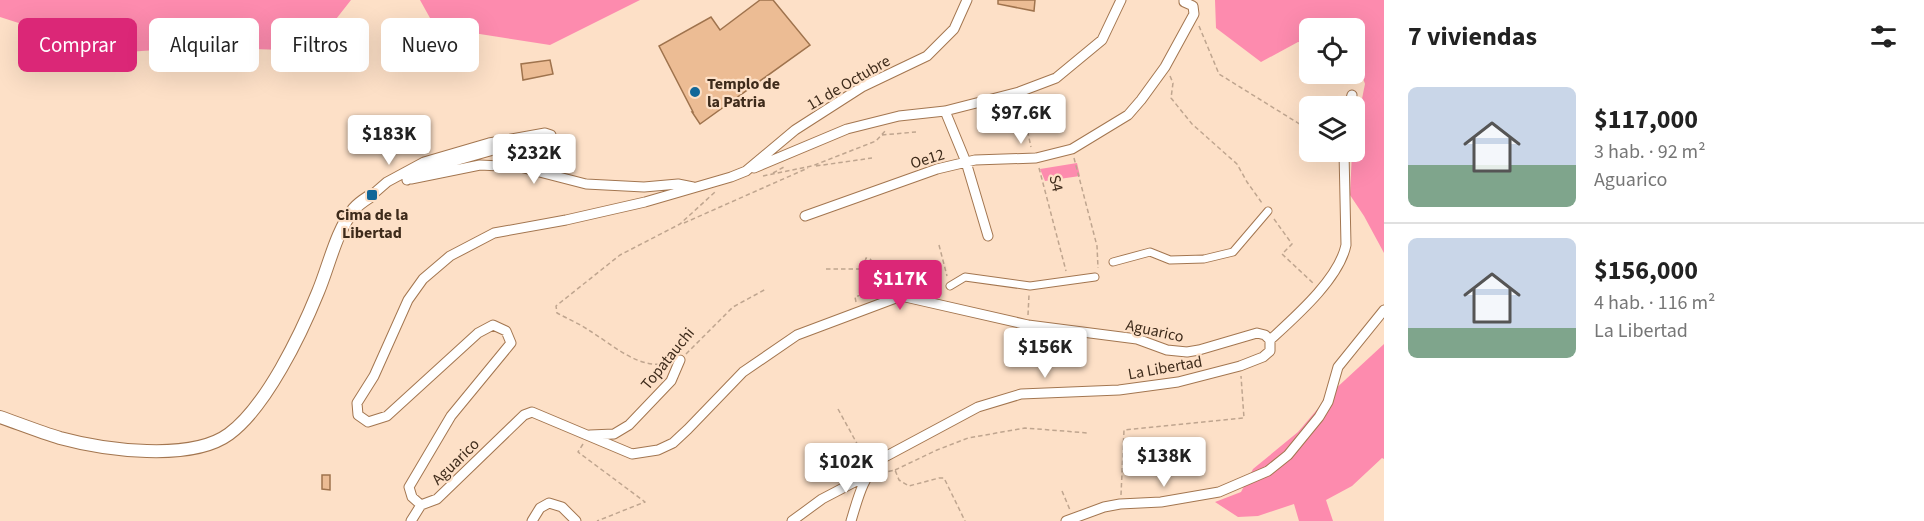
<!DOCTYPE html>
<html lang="es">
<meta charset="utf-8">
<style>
body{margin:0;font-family:"Source Sans 3",sans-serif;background:#f2f2f2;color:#222;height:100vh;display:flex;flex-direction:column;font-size:22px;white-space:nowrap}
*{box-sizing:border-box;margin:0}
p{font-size:20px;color:#767676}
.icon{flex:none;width:33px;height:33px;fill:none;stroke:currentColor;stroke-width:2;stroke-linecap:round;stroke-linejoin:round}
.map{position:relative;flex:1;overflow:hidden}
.details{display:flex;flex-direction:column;background:#fff;width:540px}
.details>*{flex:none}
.guide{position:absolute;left:18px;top:18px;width:570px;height:54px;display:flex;gap:12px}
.fabs{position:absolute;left:1299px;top:18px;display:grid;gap:12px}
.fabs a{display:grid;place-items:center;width:66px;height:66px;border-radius:9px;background:#fff;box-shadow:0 6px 24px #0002;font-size:30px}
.price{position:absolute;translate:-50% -51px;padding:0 14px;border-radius:6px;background:#fff;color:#222;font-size:20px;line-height:39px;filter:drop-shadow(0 2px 3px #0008)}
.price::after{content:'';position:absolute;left:50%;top:36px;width:18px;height:14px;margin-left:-9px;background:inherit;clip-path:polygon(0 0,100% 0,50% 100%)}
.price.current{background:#db2777;color:#fff}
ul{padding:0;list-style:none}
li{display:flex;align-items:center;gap:18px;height:150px;padding:0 24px}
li+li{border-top:2px solid #e0e0e0}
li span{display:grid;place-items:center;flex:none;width:168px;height:120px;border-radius:9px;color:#555}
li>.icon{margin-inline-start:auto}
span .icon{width:72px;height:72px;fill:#fffc;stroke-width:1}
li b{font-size:26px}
h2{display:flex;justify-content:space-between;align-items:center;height:72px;padding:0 24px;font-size:26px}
.chip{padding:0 21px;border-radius:9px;background:#fff;box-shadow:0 6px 24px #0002;font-size:21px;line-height:54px}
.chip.current{background:#db2777;color:#fff}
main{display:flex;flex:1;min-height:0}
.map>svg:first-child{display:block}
.green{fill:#fd8bae}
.building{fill:#ecbc94;stroke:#9f734d;stroke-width:1.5}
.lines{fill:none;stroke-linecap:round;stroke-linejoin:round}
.pedestrian-casing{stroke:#a37650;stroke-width:9}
.minor-casing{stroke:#a37650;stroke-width:11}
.tertiary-casing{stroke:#a37650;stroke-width:14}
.path{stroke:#bfa58f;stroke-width:1.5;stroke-dasharray:4.5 3;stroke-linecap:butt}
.pedestrian{stroke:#fff;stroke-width:7}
.minor{stroke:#fff;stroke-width:9}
.tertiary{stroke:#fff;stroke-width:12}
.poi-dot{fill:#126798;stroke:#fde0c7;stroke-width:2}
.labels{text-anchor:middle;stroke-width:4.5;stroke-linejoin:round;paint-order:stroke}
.street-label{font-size:16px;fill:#3e2b1b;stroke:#fde0c7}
.poi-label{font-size:16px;font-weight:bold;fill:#3e2b1b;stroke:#fde0c7;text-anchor:start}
</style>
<main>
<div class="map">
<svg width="1384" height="521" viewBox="0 0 1384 521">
<rect width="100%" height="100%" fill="#fde0c7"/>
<!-- green -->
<path class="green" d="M0 0H351L311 51 201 47 112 53 0 17Z
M420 0H640L550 45 435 27Z
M1215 0H1384V253L1364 216 1350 195 1352 152H1354L1355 133 1365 84 1355 54 1354 28H1310L1309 44 1298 42 1261 62 1216 28Z
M1077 163 1080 176 1045 181 1040 169Z
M1384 344V459L1382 458 1352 486 1326 500 1333 521H1299L1294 504 1258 516 1238 517 1215 502 1241 492 1253 469 1298 432 1332 392Z"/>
<!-- building -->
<path class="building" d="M760 0H773L810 45 700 124 692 112H693L659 46 711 17 720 30Z
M998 0H1035L1034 11 998 4Z
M550 60 553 74 523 80 521 64Z
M322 475H330V490L322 489Z"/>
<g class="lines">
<!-- pedestrian casing -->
<g class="pedestrian-casing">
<path id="pedestrian" d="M1113 262 1150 252 1170 260 1204 259 1233 252 1268 211
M950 286 965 277 1030 286 1095 277"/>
</g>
<!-- minor casing -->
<g class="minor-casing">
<path id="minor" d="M967 0 954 29 927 56 862 87 795 130 746 171 731 177 645 202 566 220 494 233 450 256 423 279 408 300 374 376 357 403 358 415 368 422 387 416 478 333 493 325 506 331 511 343 451 416 409 487 412 497 421 505 437 499 524 415 532 412 632 454 658 450 673 443 688 429 743 372 797 335 901 296 1028 325 1137 339 1167 350 1187 352 1199 350 1257 333 1265 335 1270 340
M1349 106 1352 95
M945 111 966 162 988 236
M754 168 847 129 899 116 945 111 1019 92 1056 78 1102 40 1121 0
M411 179 480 165 520 167 586 184 644 187 678 184 693 187
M372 195 387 182 424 162 489 143 545 133 551 135 549 140 504 147 423 170 407 180
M805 216 937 169 975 160 1036 158 1072 149 1128 115 1141 100 1165 67 1194 14 1193 6 1184 2V0
M1270 340C1295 317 1339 279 1346 245L1344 152
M590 435 614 434 629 425 671 381 680 360
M411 521 421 505
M532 521 540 508 549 503 562 507 576 521
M792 521 822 499 866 476
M851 521C858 498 863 476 881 459L978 407 1021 394 1119 390 1178 382 1240 366 1263 357 1270 351V340
M1066 521 1104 507 1120 504 1161 502 1219 492 1268 471 1288 455 1319 417 1328 402 1338 367 1384 310"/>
</g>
<!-- tertiary casing -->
<g class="tertiary-casing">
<path id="tertiary" d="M0 417C20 424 40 432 60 438 104 450 191 462 229 434 266 407 301 334 318 292 329 266 336 231 354 209 359 203 366 199 372 195"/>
</g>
<!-- path -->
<path class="path" d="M1199 26 1219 74 1306 128 1310 129
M1170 76 1173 83 1171 98 1192 124 1237 164 1247 182 1262 203
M1021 102 1031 147
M882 135 916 132
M1074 158 1097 246 1098 268
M816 166 872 158
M1039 168 1066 271
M773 173 784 167
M763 176 812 166 876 141 885 131
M1274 219 1292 244 1282 254 1313 283
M684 223 808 168
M939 245 947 276
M826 269H863L866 258 870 259 877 267 864 293
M856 302 855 297 904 279 940 283
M1028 315 1029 295
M686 354 733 307 766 289
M667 363C639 370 613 345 590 331 580 324 568 319 557 313L556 306 620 255 680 224 715 192
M838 409 866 460
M583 444 578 452 645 502 597 521
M895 470 937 450 968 438 1025 428 1088 433
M881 473 895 470 899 480 909 486 939 478H944L965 521
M1062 491 1070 510
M1121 495 1124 430 1244 418 1241 376"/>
<!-- pedestrian -->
<use href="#pedestrian" class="pedestrian"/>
<!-- minor -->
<use href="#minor" class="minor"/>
<!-- tertiary -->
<use href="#tertiary" class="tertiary"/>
</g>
<!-- markers -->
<g class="poi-dot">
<circle cx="695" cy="92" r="6"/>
<rect x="366" y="189" width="12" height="12" rx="3"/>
</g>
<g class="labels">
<!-- street labels -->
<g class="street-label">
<text transform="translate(848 82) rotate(-30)" y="6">11 de Octubre</text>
<text transform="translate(927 158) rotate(-17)" y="6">Oe12</text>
<text transform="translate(1057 183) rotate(76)" y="6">S4</text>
<text transform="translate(1155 330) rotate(12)" y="6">Aguarico</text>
<text transform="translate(667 358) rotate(-51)" y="6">Topatauchi</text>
<text transform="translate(1165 367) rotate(-10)" y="6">La Libertad</text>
<text transform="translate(455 461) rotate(-44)" y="6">Aguarico</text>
</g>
<!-- poi labels -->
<g class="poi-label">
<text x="707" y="89">Templo de<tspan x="707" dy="18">la Patria</tspan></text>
<text x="372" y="220" text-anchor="middle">Cima de la<tspan x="372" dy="18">Libertad</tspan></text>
</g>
</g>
</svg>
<div class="fabs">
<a><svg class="icon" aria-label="locate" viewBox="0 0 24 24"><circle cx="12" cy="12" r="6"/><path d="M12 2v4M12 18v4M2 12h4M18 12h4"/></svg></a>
<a><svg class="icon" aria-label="layers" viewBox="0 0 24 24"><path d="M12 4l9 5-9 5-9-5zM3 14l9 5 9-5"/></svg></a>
</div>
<b class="price" style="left:1021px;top:145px">$97.6K</b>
<b class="price" style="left:389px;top:166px">$183K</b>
<b class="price" style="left:534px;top:185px">$232K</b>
<b class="price current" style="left:900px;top:311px">$117K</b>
<b class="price" style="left:1045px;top:379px">$156K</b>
<b class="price" style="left:1164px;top:488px">$138K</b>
<b class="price" style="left:846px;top:494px">$102K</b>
<div class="guide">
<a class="chip current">Comprar</a>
<a class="chip">Alquilar</a>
<a class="chip">Filtros</a>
<a class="chip">Nuevo</a>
</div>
</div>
<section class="details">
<h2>7 viviendas<svg class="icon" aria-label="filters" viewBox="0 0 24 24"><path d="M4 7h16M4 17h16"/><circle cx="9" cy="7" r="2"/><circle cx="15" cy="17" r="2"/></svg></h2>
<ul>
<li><span style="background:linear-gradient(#c9d6e8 65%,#7fa58c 0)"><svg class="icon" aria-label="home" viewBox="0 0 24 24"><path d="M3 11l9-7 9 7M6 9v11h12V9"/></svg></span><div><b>$117,000</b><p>3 hab. · 92 m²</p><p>Aguarico</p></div></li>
<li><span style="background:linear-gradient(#c9d6e8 75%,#7fa58c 0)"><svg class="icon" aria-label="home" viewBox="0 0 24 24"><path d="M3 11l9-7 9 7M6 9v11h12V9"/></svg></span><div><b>$156,000</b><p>4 hab. · 116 m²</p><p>La Libertad</p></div></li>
</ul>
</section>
</main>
